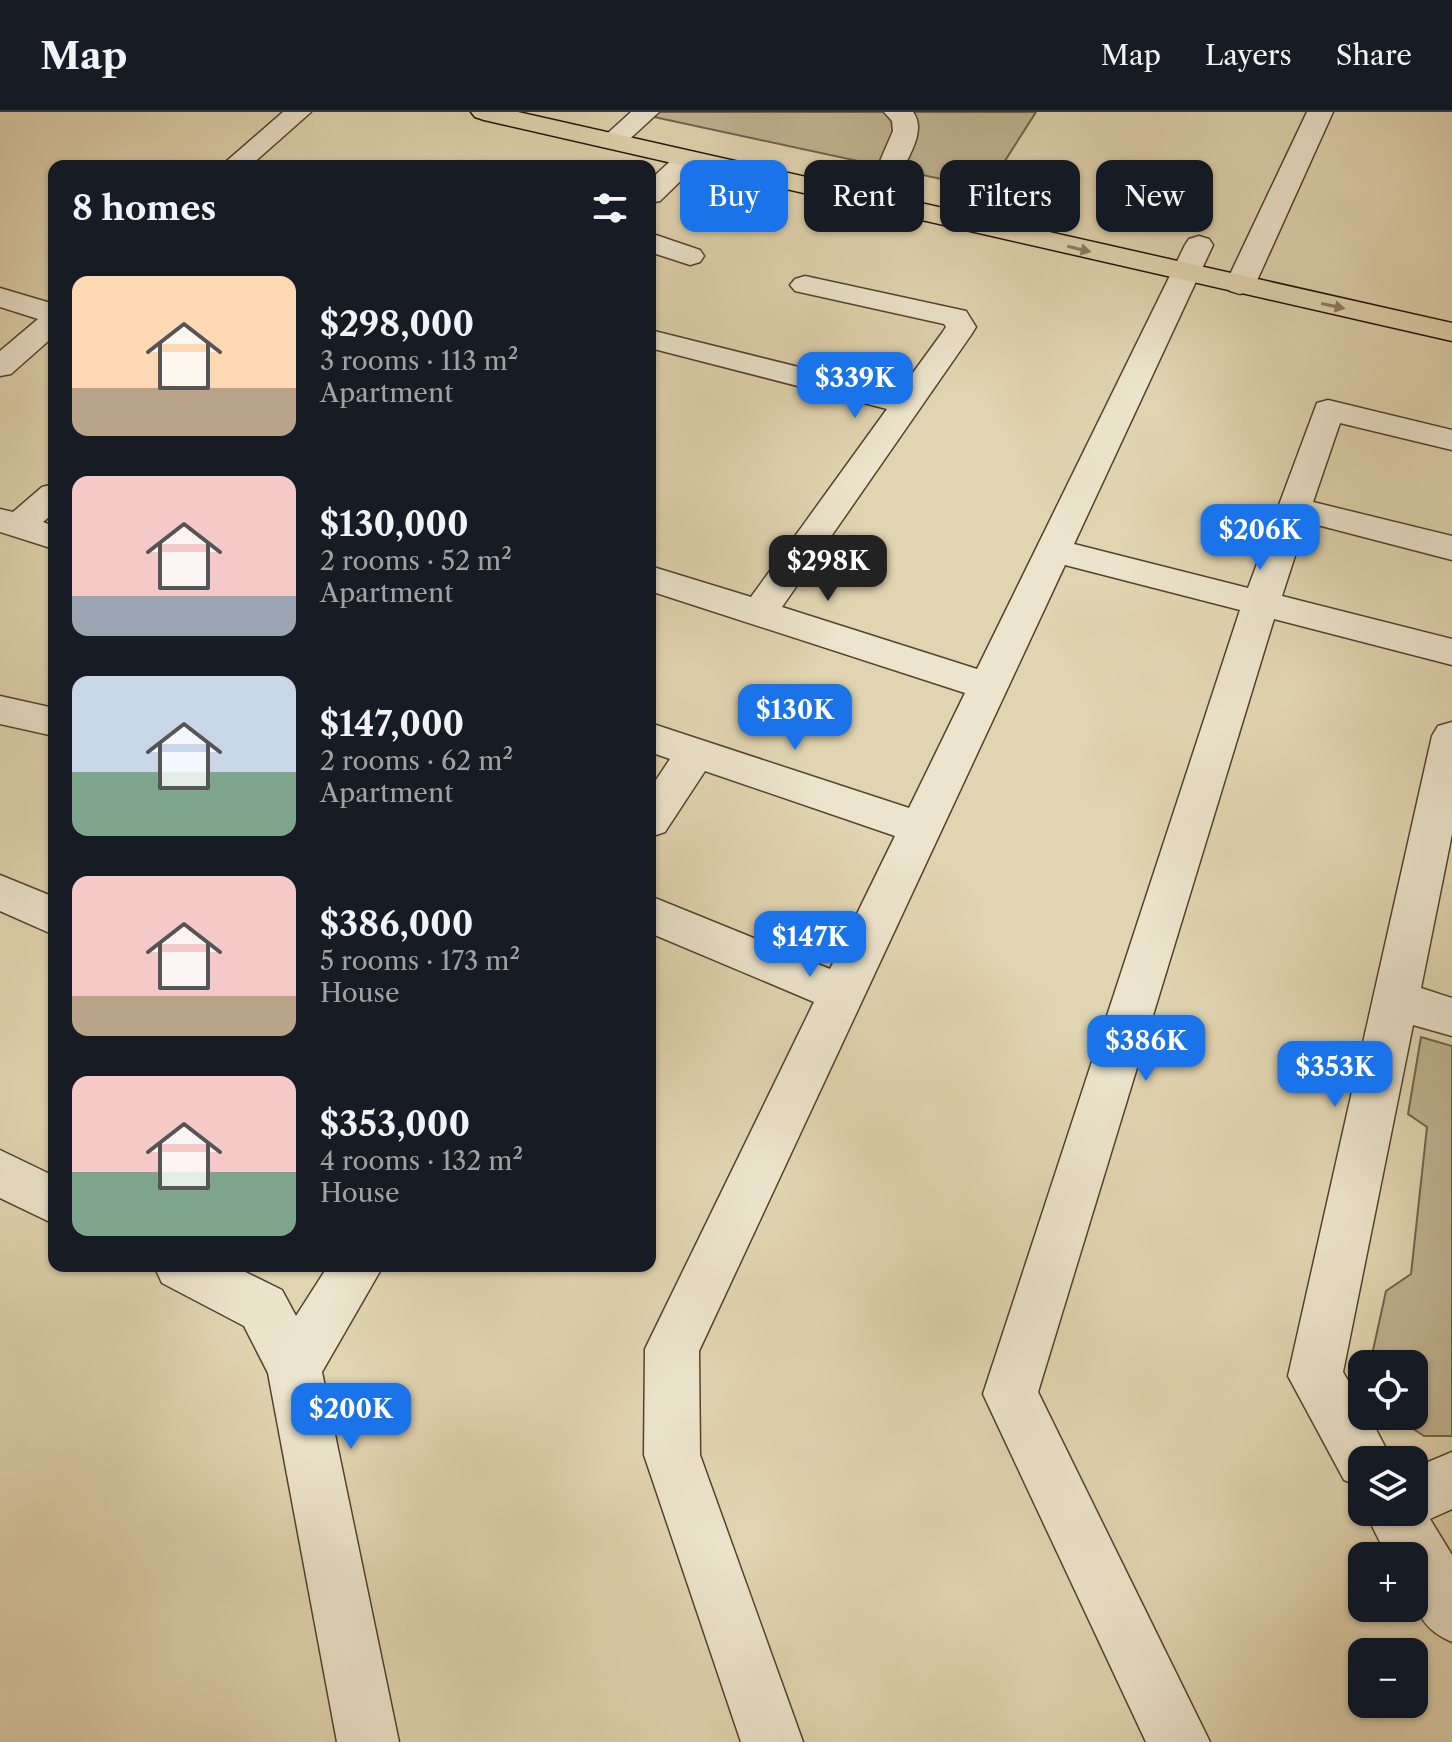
<!DOCTYPE html>
<meta charset="utf-8">
<style>
body{margin:0;font-family:"Libre Caslon Text",serif;background:#20242c;color:#f1f3f6;height:100vh;display:flex;flex-direction:column;font-size:30px;white-space:nowrap}
*{box-sizing:border-box;margin:0}
p{font-size:26px;color:#9ea1a6}
.icon{flex:none;width:44px;height:44px;fill:none;stroke:currentColor;stroke-width:2;stroke-linecap:round;stroke-linejoin:round}
.map{position:relative;flex:1;overflow:hidden}
.panel{position:absolute;left:48px;top:48px;width:608px;height:1112px;display:flex;flex-direction:column;background:#171b24;border-radius:16px;box-shadow:0 2px 6px #0004}
.panel>*{flex:none}
.guide{position:absolute;left:680px;top:48px;width:652px;height:72px;display:flex;gap:16px}
.tools{position:absolute;left:1348px;top:1238px;display:grid;gap:16px}
.tools a{display:grid;place-items:center;width:80px;height:80px;border-radius:16px;background:#171b24;box-shadow:0 2px 6px #0004;font-size:40px}
.price{position:absolute;translate:-50% -68px;padding:0 18px;border-radius:16px;background:#1a73e8;color:#fff;font-size:26px;line-height:52px;filter:drop-shadow(0 2px 4px #0008)}
.price::after{content:'';position:absolute;left:50%;top:48px;width:24px;height:18px;margin-left:-12px;background:inherit;clip-path:polygon(0 0,100% 0,50% 100%)}
.price.on{background:#222;color:#fff}
ul{padding:0;list-style:none}
li{display:flex;align-items:center;gap:24px;height:200px;padding:0 24px}
li span{display:grid;place-items:center;flex:none;width:224px;height:160px;border-radius:16px;color:#555}
li>.icon{margin-inline-start:auto}
span .icon{width:96px;height:96px;fill:#fffc;stroke-width:1}
li b{font-size:34px}
h2{display:flex;justify-content:space-between;align-items:center;height:96px;padding:0 24px;font-size:34px}
.pill{padding:0 28px;border-radius:16px;background:#171b24;box-shadow:0 2px 6px #0004;font-size:28px;line-height:72px}
.pill.on{background:#1a73e8;color:#fff}
header{display:flex;align-items:center;gap:48px;box-sizing:border-box;height:112px;padding:0 40px;background:#171b24;border-bottom:2px solid #363941}
header strong{font-size:38px}
nav{display:flex;gap:44px;margin-inline-start:auto;font-size:28px}
.map>svg:first-child{display:block}
.green{fill:#c1b493;stroke:#72624a;stroke-width:2}
.lines{fill:none;stroke-linecap:round;stroke-linejoin:round}
.minor-casing{stroke:#53422c;stroke-width:3}
.major-casing{stroke:#241100;stroke-width:3}
.minor{fill:#ece4cc;fill-rule:evenodd}
.major{fill:#e1d5b1;fill-rule:evenodd}
.oneway{fill:#8c7d61}
</style>
<header>
<strong>Map</strong>
<nav><a>Map</a><a>Layers</a><a>Share</a></nav>
</header>
<div class="map">
<svg width="1452" height="1630" viewBox="0 0 1452 1630">
<rect width="100%" height="100%" fill="#e1d5b1"/>
<filter id="stains"><feTurbulence type="fractalNoise" baseFrequency=".0025" numOctaves="4"/><feColorMatrix values="0 0 0 0 .2 0 0 0 0 .09 0 0 0 0 .02 0 0 0 .5 -.17"/></filter>
<radialGradient id="worn" r=".72"><stop offset=".6" stop-color="#630" stop-opacity="0"/><stop offset="1" stop-color="#630" stop-opacity=".3"/></radialGradient>
<!-- green -->
<path class="green" d="M631 0H1036L987 77Z
M1421 925 1452 934V1324H1424L1394 1304H1414V1252H1370L1386 1179 1411 1162 1427 1015 1408 1002Z"/>
<g class="lines">
<!-- minor casing -->
<g class="minor-casing">
<path id="minor" d="M283 0H311L250 54H221Z
M631 0H659L621 35H603L599 29Z
M884 0H913C927 18 908 45 900 63L897 69H877L874 63 893 19 892 9Z
M1307 0H1333L1255 173 1250 179 1240 182 1230 179 1225 173Z
M688 39 697 41 701 47 697 53 660 89 650 91V68L679 41Z
M650 121 700 138 704 144 700 150 690 153 650 140Z
M1199 124 1209 127 1213 133 1074 432 1248 476 1317 291 1328 288 1452 318V338L1340 311 1313 390 1452 424V448L1306 410 1282 484 1452 527V553L1274 507 1038 1280 1210 1630H1146L983 1282 1240 498 1065 453 699 1239 700 1343 803 1630H741L644 1343 645 1237 814 890 650 821V784L830 857 895 724 705 659 665 720 650 725V677L670 647 650 640V611L909 696 965 581 650 479V454L751 485 887 297 650 236V218L899 280 942 221 946 215 944 212 795 179 790 173 795 167 805 164 966 199 976 215 971 223 782 495 977 557 1185 133 1189 127Z
M0 176 54 192V224L11 262 0 264V239L38 207 0 195Z
M54 372V401L43 410 54 414V437L0 420V397L13 400 42 375Z
M0 584 54 596V624L0 612Z
M1452 610V722L1421 876 1452 886V924L1413 913 1343 1260 1362 1292V1304H1369L1392 1348H1362V1375L1344 1368 1288 1264 1432 624 1438 614Z
M0 763 54 785V823L0 799Z
M0 1038 54 1064V1112L0 1086Z
M154 1154H233L282 1178 296 1204 328 1154H383L322 1260 399 1630H337L268 1261 244 1214 162 1171Z
M1452 1340V1397L1430 1407 1452 1443V1530C1410 1512 1414 1484 1414 1444H1387L1365 1400H1414V1356Z"/>
</g>
<!-- major casing -->
<g class="major-casing">
<path id="major" d="M471 0H518L1452 211V229L484 8 475 5Z"/>
</g>
<!-- minor -->
<use href="#minor" class="minor"/>
<!-- major -->
<use href="#major" class="major"/>
</g>
<!-- one-way arrows -->
<defs><path id="oneway-solid" d="M-6-.8H1V-3.2L6.5 0L1 3.2V.8H-6Z" transform="scale(2)"/></defs>
<g class="oneway">
<use href="#oneway-solid" transform="translate(1079 137) rotate(13)"/>
<use href="#oneway-solid" transform="translate(1333 194) rotate(12)"/>
</g>
<rect width="100%" height="100%" filter="url(#stains)"/>
<rect width="100%" height="100%" fill="url(#worn)"/>
</svg>
<div class="tools">
<a><svg class="icon" aria-label="locate" viewBox="0 0 24 24"><circle cx="12" cy="12" r="6"/><path d="M12 2v4M12 18v4M2 12h4M18 12h4"/></svg></a>
<a><svg class="icon" aria-label="layers" viewBox="0 0 24 24"><path d="M12 4l9 5-9 5-9-5zM3 14l9 5 9-5"/></svg></a>
<a>+</a>
<a>−</a>
</div>
<b class="price" style="left:855px;top:308px">$339K</b>
<b class="price" style="left:1260px;top:460px">$206K</b>
<b class="price on" style="left:828px;top:491px">$298K</b>
<b class="price" style="left:795px;top:640px">$130K</b>
<b class="price" style="left:810px;top:867px">$147K</b>
<b class="price" style="left:1146px;top:971px">$386K</b>
<b class="price" style="left:1335px;top:997px">$353K</b>
<b class="price" style="left:351px;top:1339px">$200K</b>
<div class="guide">
<a class="pill on">Buy</a>
<a class="pill">Rent</a>
<a class="pill">Filters</a>
<a class="pill">New</a>
</div>
<section class="panel">
<h2>8 homes<svg class="icon" aria-label="filters" viewBox="0 0 24 24"><path d="M4 7h16M4 17h16"/><circle cx="9" cy="7" r="2"/><circle cx="15" cy="17" r="2"/></svg></h2>
<ul>
<li><span style="background:linear-gradient(#ffd9b3 70%,#b9a48a 0)"><svg class="icon" aria-label="home" viewBox="0 0 24 24"><path d="M3 11l9-7 9 7M6 9v11h12V9"/></svg></span><div><b>$298,000</b><p>3 rooms · 113 m²</p><p>Apartment</p></div></li>
<li><span style="background:linear-gradient(#f6c9c9 75%,#9aa5b1 0)"><svg class="icon" aria-label="home" viewBox="0 0 24 24"><path d="M3 11l9-7 9 7M6 9v11h12V9"/></svg></span><div><b>$130,000</b><p>2 rooms · 52 m²</p><p>Apartment</p></div></li>
<li><span style="background:linear-gradient(#c9d6e8 60%,#7fa58c 0)"><svg class="icon" aria-label="home" viewBox="0 0 24 24"><path d="M3 11l9-7 9 7M6 9v11h12V9"/></svg></span><div><b>$147,000</b><p>2 rooms · 62 m²</p><p>Apartment</p></div></li>
<li><span style="background:linear-gradient(#f6c9c9 75%,#b9a48a 0)"><svg class="icon" aria-label="home" viewBox="0 0 24 24"><path d="M3 11l9-7 9 7M6 9v11h12V9"/></svg></span><div><b>$386,000</b><p>5 rooms · 173 m²</p><p>House</p></div></li>
<li><span style="background:linear-gradient(#f6c9c9 60%,#7fa58c 0)"><svg class="icon" aria-label="home" viewBox="0 0 24 24"><path d="M3 11l9-7 9 7M6 9v11h12V9"/></svg></span><div><b>$353,000</b><p>4 rooms · 132 m²</p><p>House</p></div></li>
</ul>
</section>
</div>
